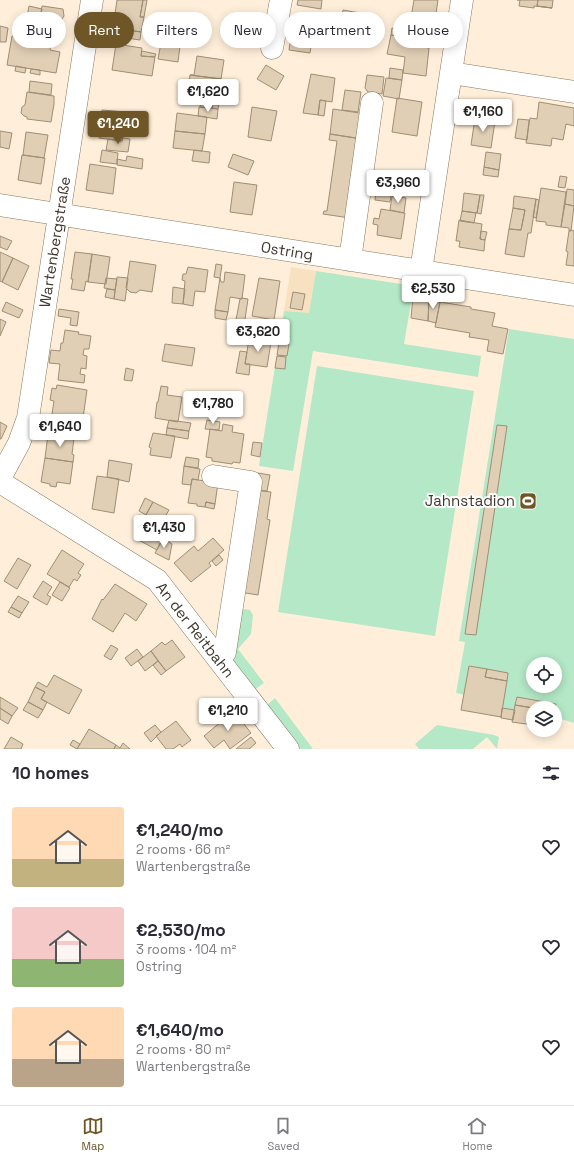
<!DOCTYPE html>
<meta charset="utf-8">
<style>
body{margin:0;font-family:"Space Grotesk",sans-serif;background:#f7f7f7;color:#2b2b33;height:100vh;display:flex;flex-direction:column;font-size:15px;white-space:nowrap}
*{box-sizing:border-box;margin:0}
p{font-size:13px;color:#7c7c81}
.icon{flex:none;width:22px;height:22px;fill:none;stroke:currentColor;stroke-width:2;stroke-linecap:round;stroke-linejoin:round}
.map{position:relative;height:749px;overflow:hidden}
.sheet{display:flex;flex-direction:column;background:#fff;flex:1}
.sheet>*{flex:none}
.banner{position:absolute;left:12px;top:12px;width:550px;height:36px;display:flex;gap:8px}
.controls{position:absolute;left:526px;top:657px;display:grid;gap:8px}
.controls a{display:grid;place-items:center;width:36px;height:36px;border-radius:50%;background:#fff;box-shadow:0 2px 10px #0003;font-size:20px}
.price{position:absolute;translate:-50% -34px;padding:0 9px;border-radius:4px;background:#fff;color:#222;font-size:13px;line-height:26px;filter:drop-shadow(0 1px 2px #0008)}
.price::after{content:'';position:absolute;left:50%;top:24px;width:12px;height:9px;margin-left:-6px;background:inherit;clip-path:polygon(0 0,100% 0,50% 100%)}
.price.active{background:#6f5627;color:#fff}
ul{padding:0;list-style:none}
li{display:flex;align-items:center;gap:12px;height:100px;padding:0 12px}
li span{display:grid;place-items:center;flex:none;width:112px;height:80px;border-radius:4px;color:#555}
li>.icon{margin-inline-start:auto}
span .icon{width:48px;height:48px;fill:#fffc;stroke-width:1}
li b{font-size:17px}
h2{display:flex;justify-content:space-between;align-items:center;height:48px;padding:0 12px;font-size:17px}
.tag{padding:0 14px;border-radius:18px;background:#fff;box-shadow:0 2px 10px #0003;font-size:14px;line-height:36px}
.tag.active{background:#6f5627;color:#fff}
.tabs{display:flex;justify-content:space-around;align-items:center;height:56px;border-top:1px solid #e1e1e2;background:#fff;font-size:11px;color:#7c7c81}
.tabs a{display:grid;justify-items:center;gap:2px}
.tabs .active{color:#6f5627}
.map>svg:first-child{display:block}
.built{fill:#f8e1c0}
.green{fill:#b4e8c6;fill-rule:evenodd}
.building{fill:#e1cfb5;stroke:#9f8e75}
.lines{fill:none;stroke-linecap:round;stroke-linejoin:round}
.minor-casing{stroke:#87775f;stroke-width:23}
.minor{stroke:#fff;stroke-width:22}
.labels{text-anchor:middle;stroke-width:4;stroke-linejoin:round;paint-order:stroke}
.street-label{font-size:15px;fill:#40382e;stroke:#fff}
.poi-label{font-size:15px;fill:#40382e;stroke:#fff;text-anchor:end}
</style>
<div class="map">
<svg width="574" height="749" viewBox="0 0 574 749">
<rect width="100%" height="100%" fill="#ffefda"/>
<!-- built -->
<path class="built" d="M291 267 316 271 309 314 284 311Z"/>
<!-- green -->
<path class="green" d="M316 271 414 286 404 344 481 356 478 377 313 351 293 471 259 466 284 311 309 313Z
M509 329 574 339V723L555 717V708H533V725L512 722 513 720 501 718 500 717 461 710 464 695 456 693 465 642 459 641ZM533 664H555V686H533Z
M317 366 474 391 435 636 278 612Z
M237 608 250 610 253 615 251 634 238 649 264 683 254 690 229 659Z
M275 698 313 749H299L266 706Z
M437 725 494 735 499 737 497 749 487 737 473 749H419L415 744Z"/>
<!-- building -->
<path class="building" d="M117 0H143L140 17H144L141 32 113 28Z
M143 0H147L144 17H140Z
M298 0H322L321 9 297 5Z
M414 0H438L434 27 410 23Z
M517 0H538L537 6 552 8 534 6V8L519 6 520 0Z
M538 0H553L552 8 537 6Z
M29 6 42 9 39 25 26 23Z
M42 6 63 9 64 16 62 19 60 29 39 25Z
M343 10 360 13 358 23 341 20Z
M337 20 358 23 355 41 334 38Z
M293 25 324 31 322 42 312 40 310 53 289 50Z
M0 26 8 28 6 42H0Z
M115 28 141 32 140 40 114 36Z
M392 28 411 31 410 40 409 38 391 35Z
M391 35 409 38 408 45 429 48 426 76 403 73 405 57 387 54Z
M12 36 38 41V40L51 41 50 50 60 52 56 73 7 65Z
M161 43 180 46 178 62 158 59Z
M116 44 142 48 141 56 155 57 152 76 112 70Z
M142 51 156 54 155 57 141 56Z
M197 56 224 60 221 79 190 75H194Z
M266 65 284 76 276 90 257 79Z
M16 66 26 68 25 73 15 71Z
M390 68 403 70 402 80 389 78Z
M31 69 40 70V75L30 73Z
M311 74 335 78 332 102 320 100 318 115 303 113Z
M190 75 221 79H217L214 98 187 94Z
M367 75 384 77 382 94 368 92 365 88Z
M386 78 402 80 399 99 383 96Z
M30 81 52 84 51 95 29 92Z
M345 90 361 92 358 112 342 110Z
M27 92 54 96V104L51 122 27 119V117L24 116 21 113 22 107 25 105Z
M397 98 422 102 417 136 392 132Z
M201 99 213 101 212 108 200 107Z
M320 100 326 101 324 116 318 115Z
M213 101 219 102 218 109 212 108Z
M539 102 574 108V126L566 124 563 140 552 138 551 146 526 143 530 118 537 119Z
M199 107 218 109 217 119 198 116Z
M252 107 277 111 271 141 248 137Z
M333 109 366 114 362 139 330 134Z
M102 110 126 112 122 141 99 138Z
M126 113 138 114 136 129 124 127Z
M177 113 207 117 205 134 175 131Z
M475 118 495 121 491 148 471 145Z
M518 119 529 120 527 140 515 138Z
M0 131 12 133 9 149 0 147Z
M175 131 205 134 202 151 173 148Z
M26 132 48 135 44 158 23 155Z
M330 134 362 139 350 218 323 214 324 211H327L337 141 329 140Z
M123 138 130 139 128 152 106 150 108 139 122 141Z
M102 150 118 153 117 164 100 162Z
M194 150 210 152 209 163 192 161Z
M486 152 501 154 499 170 484 167Z
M233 154 254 161 248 175 228 167Z
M22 155 45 158 41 184 18 180Z
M127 156 143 159 142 169 117 165V159L126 161Z
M90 164 116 168 113 194 86 190Z
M484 167 499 170 498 177 483 175Z
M560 176 567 177 565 188 558 187Z
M378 179 393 181 390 202 375 200Z
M234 182 257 185 252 215 230 212Z
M541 188 566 192 561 227 546 225V222L536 221Z
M567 189 574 190V206L565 204Z
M464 193 480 195 477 213 462 211Z
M480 195H484L481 214 477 213Z
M392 196 406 198 404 213 390 210Z
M514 196 536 199 531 233H528L524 257 505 254 509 229 521 230 525 210 513 208Z
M536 199 539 200 536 218 533 217Z
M565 204 574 206 571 231H569V228L561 227Z
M513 208 525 210 521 230 509 229Z
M381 209 405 213 401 239 377 235 378 225 373 224 374 218 379 219Z
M462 211 476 213 474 223 460 221Z
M459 220 482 224 480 239 485 240 484 251 459 247 460 241H456Z
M571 230 574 231V266L566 265 568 252 566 251 569 231Z
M481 231 487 232 485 240 480 239Z
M0 236 12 241 7 250 0 247Z
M0 252 13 258 2 282 0 281Z
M75 252 92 254 88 282 86 281 84 291 71 289 73 279H71Z
M92 254 110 257 106 284 88 282Z
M13 258 29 266 18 290 2 282Z
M130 261 156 265 152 292 140 290 136 293 130 292 126 288Z
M216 264 222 265 220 278 214 277Z
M188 267 208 270 205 292 195 291 193 306 183 304 185 281 182 280 183 274H186Z
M225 272 245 275 242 299 230 297 228 312 215 310 220 278 221 282H224Z
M117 277 128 278 125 301 114 299Z
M106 278 117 279 115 290 104 288Z
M259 278 280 281 274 320 252 316Z
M173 287 185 289 183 304 172 303Z
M107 289 115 290 114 299 105 297Z
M293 292 305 294 302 310 290 308Z
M413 296 429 299 428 321 411 318Z
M242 298 248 299 244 326 235 325 240 299Z
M429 299 442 301 441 302H440L436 323 428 321Z
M6 302 23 310 19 318 2 311Z
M440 302 471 307V309L495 313 492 326 508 329 503 354 487 351 489 340 469 337 470 333 435 327Z
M59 309 79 312 77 326 70 325 71 318 58 316Z
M215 310 228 312 226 320 215 318Z
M0 319 6 322 0 336Z
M65 330 79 332 78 334 91 336 89 349H84L83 355 87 356 86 369 81 368 80 374 85 375 84 383 58 380 60 364 49 363 51 350 60 351 61 343H63Z
M249 339 271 342 267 367 245 364Z
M279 343 289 344 287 356 277 355Z
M165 344 195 348 192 366 162 361Z
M240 351 247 352 245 364H250L249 375 236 373Z
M277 356 286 357 285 369 275 368Z
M126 368 134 370 132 381 124 380Z
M57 385 87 390 81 432 53 428 55 415 52 414 54 401 50 400 52 388 56 389Z
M161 386 168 387 167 395 182 397 178 422 155 418 157 402H158Z
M169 420 191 423 189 431 167 428Z
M207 420 220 422 219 430 205 429Z
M0 422 7 426 1 439H0Z
M223 424 233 426 232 432 244 434 240 463 233 462 232 464 212 461V458L206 457 210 429 222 431Z
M497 425 507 426 476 635 465 634Z
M167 428 189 431 188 439 166 435Z
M153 433 175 436 171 458 150 455 151 448 149 447Z
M48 434 74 438 72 454 74 455 73 462 45 458Z
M253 442 262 443 260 457 251 455Z
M186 457 199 459 198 468 184 466Z
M45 458 73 462 70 484 57 482 56 487 50 486V484L41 482Z
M109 460 132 464 129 482 107 477Z
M184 466 200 469 198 480 192 479 191 485 182 484Z
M258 473 270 475 267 491 255 490Z
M97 476 119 479 114 513 92 509Z
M192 479 218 483 215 504 206 502 205 507 197 506V504L188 503Z
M255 490 271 492 267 519 270 520 258 595 240 592Z
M145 498 153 502 146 515 139 511Z
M153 502 169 510 159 527 167 531 157 550 135 538 136 533Z
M206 502 215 504 214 509 205 507Z
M163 538 172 544 169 560 155 553Z
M213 538 224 550 209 563 211 566 191 582 174 563 194 546 198 551Z
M62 550 84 564 78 573 81 575 77 581 74 579 69 587 47 574Z
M219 555 223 560 216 566 212 561Z
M18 558 31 565 17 589 4 581Z
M43 581 52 587 47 595 51 597 47 605 33 597Z
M60 582 70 588 62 601 52 595Z
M115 584 147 604 136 621 125 613 113 632 92 619 102 599 103 600Z
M18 596 29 602 22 613 11 607Z
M11 607 22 613 19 618 8 612Z
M172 640 185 657 166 671 151 651 162 642 165 645Z
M111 645 118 649 111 660 104 656Z
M137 649 143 657 131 666 125 658Z
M151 651 158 661 145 671 138 661Z
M158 661 166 671 161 675 153 665Z
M469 666 487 669 485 677 507 681 501 717 461 710Z
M487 669 508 673 507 681 485 677Z
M54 675 82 690 69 714 41 699 45 692 35 687 38 682 47 687Z
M35 687 45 692 41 699 47 702 43 710 28 702Z
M0 697 18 708 12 716 0 708Z
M517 697 556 704 555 708H533L515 705Z
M28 702 43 710 38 718 23 710Z
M515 705 533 708V725L512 722Z
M0 708 12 716 8 724 0 719Z
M502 708 515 710 513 720 501 718Z
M234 711 251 733 230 749 224 740 214 748 204 736Z
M176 721 191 740 182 747 180 744 173 749H166L156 736Z
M155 725 161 732 151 742 144 733Z
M89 729 116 745 114 749H77Z
M11 737 23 744 21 749H4Z
M251 737 256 743 249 749H236Z
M73 740 80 744 77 749 70 745Z
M123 743 130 749H114L116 745 120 748Z"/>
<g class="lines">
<!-- minor casing -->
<g class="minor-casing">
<path id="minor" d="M272 48 281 0
M451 73 574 92
M0 205 574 295
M350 260 372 103
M421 271 462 0
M213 476 251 482 225 652 219 659
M0 478 19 443 28 418 92 0
M0 482 157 580 288 749"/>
</g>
<!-- minor -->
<use href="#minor" class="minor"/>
</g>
<!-- icons -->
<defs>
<g id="stadium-square" transform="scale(0.9)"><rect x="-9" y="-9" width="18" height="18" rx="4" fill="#6f5627" stroke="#fff"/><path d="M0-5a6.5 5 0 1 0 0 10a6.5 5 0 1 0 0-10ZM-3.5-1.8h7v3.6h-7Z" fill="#fff"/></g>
</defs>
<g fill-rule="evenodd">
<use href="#stadium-square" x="528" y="501"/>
</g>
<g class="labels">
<!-- street labels -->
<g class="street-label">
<text transform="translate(55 242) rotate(-81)" y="5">Wartenbergstraße</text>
<text transform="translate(287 251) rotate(9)" y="5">Ostring</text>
<text transform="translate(195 630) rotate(52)" y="5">An der Reitbahn</text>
</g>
<!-- poi labels -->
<g class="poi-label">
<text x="515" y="506">Jahnstadion</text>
</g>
</g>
</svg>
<div class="controls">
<a><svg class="icon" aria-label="locate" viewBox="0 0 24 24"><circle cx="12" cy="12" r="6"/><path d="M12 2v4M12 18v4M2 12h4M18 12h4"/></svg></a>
<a><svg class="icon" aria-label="layers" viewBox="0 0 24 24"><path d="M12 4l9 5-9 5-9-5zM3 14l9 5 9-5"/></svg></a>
</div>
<b class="price" style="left:208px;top:113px">€1,620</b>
<b class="price" style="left:483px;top:133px">€1,160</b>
<b class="price active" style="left:118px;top:145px">€1,240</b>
<b class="price" style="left:398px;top:204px">€3,960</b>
<b class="price" style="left:433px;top:310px">€2,530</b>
<b class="price" style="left:258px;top:353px">€3,620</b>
<b class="price" style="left:213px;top:425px">€1,780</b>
<b class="price" style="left:60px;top:448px">€1,640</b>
<b class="price" style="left:164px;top:549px">€1,430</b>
<b class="price" style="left:228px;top:732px">€1,210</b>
<div class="banner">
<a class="tag">Buy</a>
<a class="tag active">Rent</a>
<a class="tag">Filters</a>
<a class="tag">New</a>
<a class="tag">Apartment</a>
<a class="tag">House</a>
</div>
</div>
<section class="sheet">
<h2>10 homes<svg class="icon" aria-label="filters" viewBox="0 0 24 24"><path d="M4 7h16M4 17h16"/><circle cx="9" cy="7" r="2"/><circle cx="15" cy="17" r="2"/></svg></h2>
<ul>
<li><span style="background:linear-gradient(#ffd9b3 65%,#c2b280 0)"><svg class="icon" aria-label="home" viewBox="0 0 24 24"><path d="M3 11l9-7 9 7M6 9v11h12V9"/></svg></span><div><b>€1,240/mo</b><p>2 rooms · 66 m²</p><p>Wartenbergstraße</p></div><svg class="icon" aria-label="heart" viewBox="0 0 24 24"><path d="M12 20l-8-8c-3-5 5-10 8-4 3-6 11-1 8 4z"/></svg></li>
<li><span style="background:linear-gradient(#f6c9c9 65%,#8fb573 0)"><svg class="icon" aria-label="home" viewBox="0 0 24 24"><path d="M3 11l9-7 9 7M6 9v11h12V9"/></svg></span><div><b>€2,530/mo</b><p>3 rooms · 104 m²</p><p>Ostring</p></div><svg class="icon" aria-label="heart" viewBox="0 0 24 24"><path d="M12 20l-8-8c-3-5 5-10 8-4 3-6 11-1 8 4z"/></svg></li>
<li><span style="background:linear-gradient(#ffd9b3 65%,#b9a48a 0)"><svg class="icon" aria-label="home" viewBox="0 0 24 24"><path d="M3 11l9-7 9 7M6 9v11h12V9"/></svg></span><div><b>€1,640/mo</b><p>2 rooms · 80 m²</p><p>Wartenbergstraße</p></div><svg class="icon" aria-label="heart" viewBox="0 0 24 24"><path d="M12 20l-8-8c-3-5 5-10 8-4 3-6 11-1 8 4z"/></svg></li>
</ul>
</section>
<nav class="tabs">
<a class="active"><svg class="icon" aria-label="map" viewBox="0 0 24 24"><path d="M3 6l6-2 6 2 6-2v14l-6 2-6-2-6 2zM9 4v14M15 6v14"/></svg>Map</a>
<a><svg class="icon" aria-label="saved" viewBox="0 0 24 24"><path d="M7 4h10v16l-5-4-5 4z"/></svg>Saved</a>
<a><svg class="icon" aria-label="home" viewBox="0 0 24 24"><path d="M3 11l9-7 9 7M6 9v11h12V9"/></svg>Home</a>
</nav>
